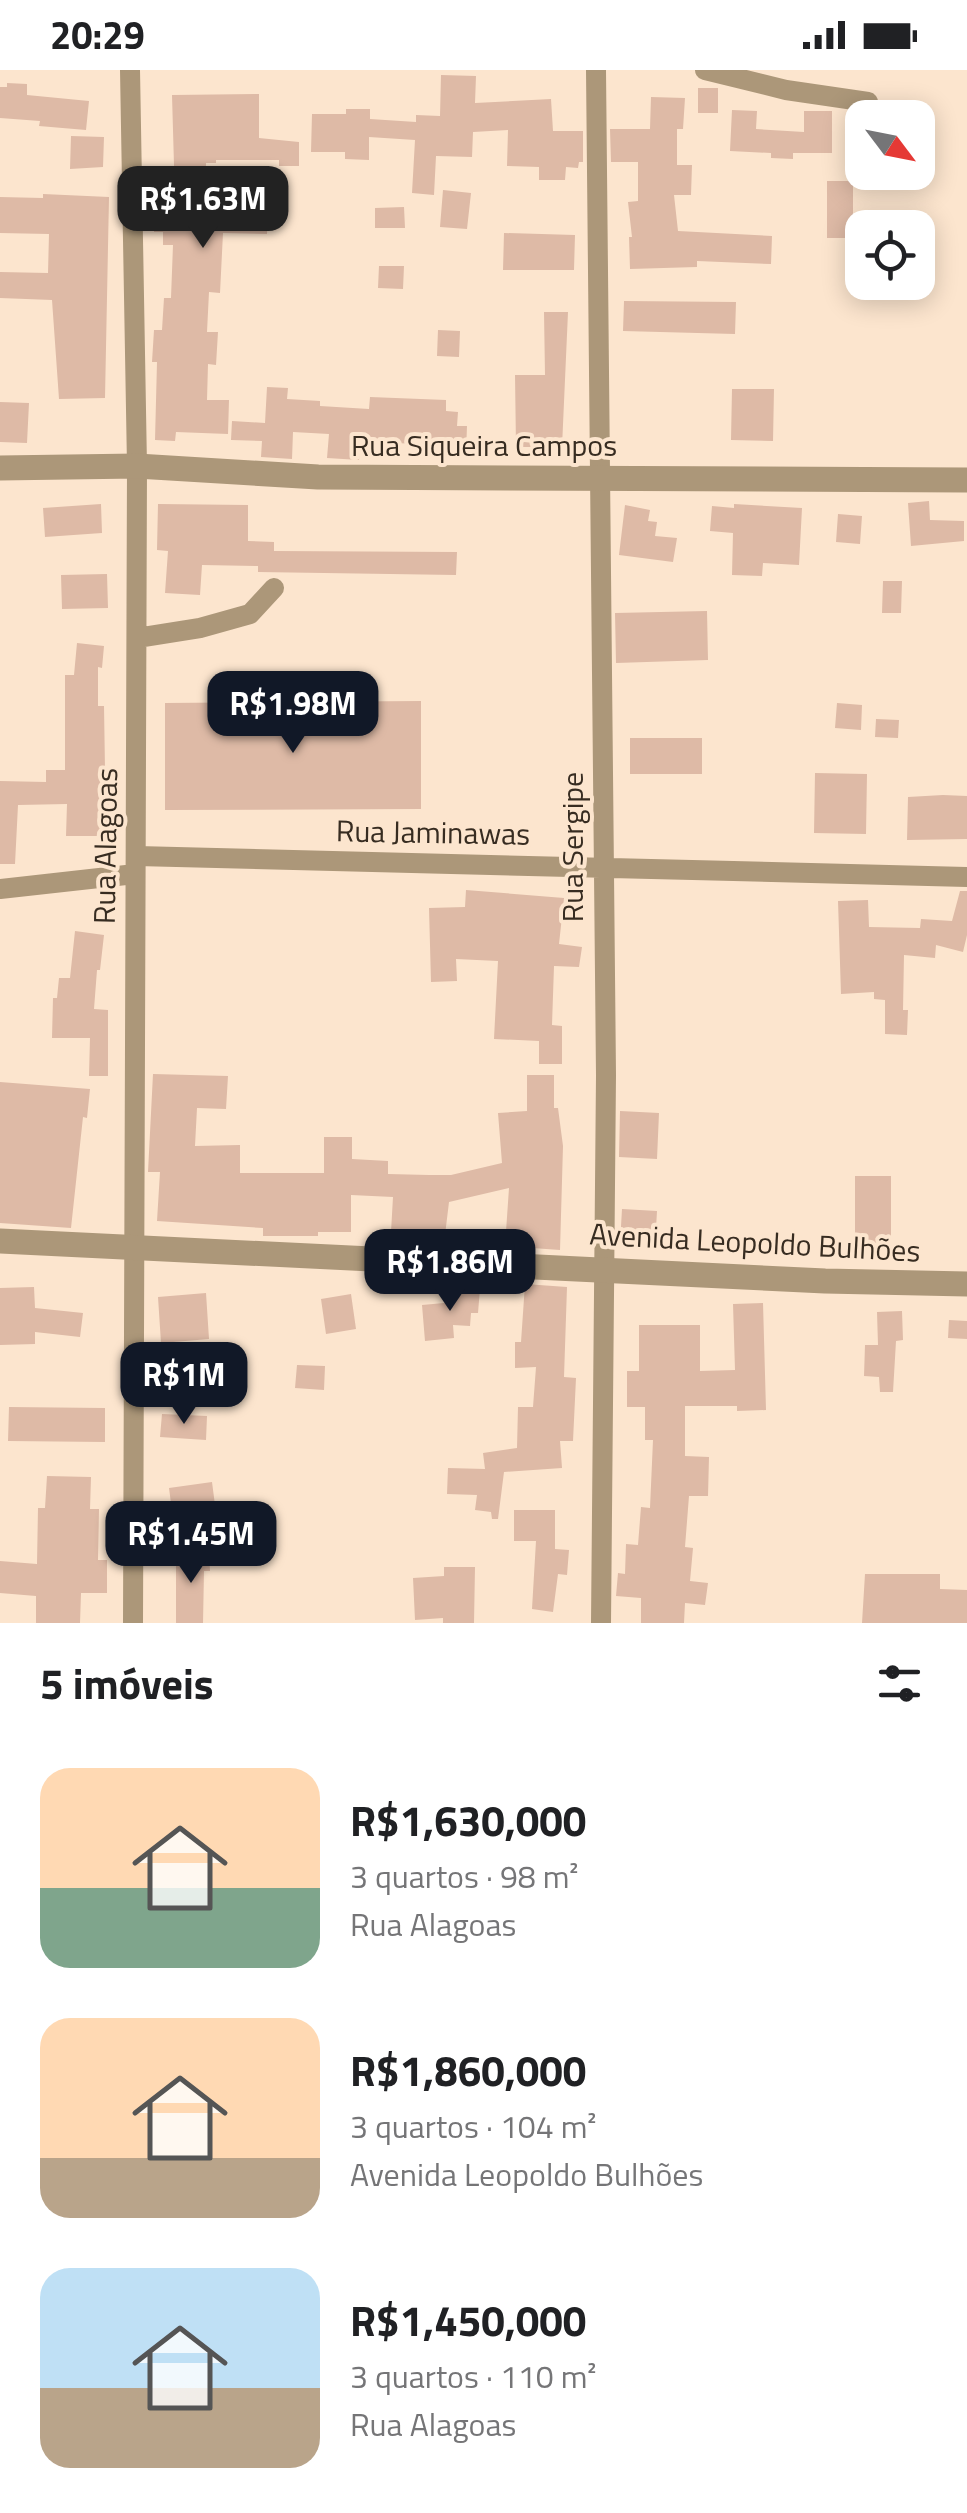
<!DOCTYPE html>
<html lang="pt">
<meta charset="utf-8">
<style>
body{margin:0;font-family:"Titillium Web",sans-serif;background:#f2f2f2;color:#202124;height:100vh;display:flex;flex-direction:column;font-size:38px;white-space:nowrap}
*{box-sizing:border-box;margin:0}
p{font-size:32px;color:#757577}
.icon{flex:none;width:55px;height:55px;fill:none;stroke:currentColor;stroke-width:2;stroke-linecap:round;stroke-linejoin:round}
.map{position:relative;height:1553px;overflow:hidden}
.drawer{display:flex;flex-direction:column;background:#fff;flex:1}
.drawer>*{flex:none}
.needle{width:65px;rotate:122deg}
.buttons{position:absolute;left:845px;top:30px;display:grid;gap:20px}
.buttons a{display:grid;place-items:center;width:90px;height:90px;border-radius:20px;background:#fff;box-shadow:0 5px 25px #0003;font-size:50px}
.price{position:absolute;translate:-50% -85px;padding:0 22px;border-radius:20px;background:#111827;color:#fff;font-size:32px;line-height:65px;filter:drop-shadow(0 2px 5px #0008)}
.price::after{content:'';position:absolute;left:50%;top:60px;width:30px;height:22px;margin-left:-15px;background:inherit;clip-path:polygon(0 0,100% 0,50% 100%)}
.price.on{background:#222;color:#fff}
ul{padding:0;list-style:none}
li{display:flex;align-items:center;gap:30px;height:250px;padding:0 40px}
li span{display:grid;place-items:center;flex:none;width:280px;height:200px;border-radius:30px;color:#555}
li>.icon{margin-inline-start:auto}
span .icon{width:120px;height:120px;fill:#fffc;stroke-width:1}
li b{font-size:42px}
h2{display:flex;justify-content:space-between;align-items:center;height:120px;padding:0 40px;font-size:42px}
.status{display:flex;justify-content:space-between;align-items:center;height:70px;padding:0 50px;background:#fff;direction:ltr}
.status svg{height:28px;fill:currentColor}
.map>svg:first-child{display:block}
.building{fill:#debaa6}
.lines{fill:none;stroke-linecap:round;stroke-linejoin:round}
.minor{stroke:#ac9779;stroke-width:20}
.tertiary{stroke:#ac9779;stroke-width:25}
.labels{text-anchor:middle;stroke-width:8;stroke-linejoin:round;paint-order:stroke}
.street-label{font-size:30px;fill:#372c21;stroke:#fce5ce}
</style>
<div class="status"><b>20:29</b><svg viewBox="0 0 49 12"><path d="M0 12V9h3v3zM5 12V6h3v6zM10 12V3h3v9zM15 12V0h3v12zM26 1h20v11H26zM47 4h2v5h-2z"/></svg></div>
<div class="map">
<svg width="967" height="1553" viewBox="0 0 967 1553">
<rect width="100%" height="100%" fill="#fce5ce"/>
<!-- building -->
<path class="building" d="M441 5 476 6 475 33 551 29 553 61H583V92H579L578 98 566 97 565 110H539V97L507 96 508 60 473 62 472 87 436 86 434 125 412 123 415 70 369 67V90L345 89V82H311L312 44H346V39H370V49L416 52V45L440 46Z
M7 13 27 14V25L89 31 86 60 39 56 40 51 0 48V17H7Z
M698 18H718V43H698Z
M259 24V68L299 72V96H279V90H216V93H206L205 129 268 131 267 164 223 163 220 223 209 222 207 262H218L216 295 208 294 207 330H229L228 364 176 362 175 371 155 370 157 292H152L154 260H162L164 228H171L173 175H163V162H154L156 129 175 130 172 25Z
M651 27 685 28 683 59H677V95H692L691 125H674L678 161 772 166 771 194 697 191V197L630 199 629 167H632L628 132 638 131V92H611L610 59H650Z
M732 40 757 41 756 59 804 62V41H832V83H793V89L771 88V83L730 81Z
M71 66 104 67 103 97 70 99Z
M827 111H853V168H827Z
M443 120 471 123 467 159 440 157Z
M43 124 109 127 105 328 59 329 52 230 0 228V202L48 203 49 164 0 163V127L43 128Z
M404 137 405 158H375V138Z
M504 163 575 165 574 200H503Z
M379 196H404L403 219 378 218Z
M624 231 736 232 735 264 623 261Z
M544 242H568L562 377H516L515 305H545Z
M438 260 460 261 459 287 437 286Z
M267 317 288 318 287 329 320 331V336L369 339 370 327 446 330V341L458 342 457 356H467L466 383 438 381V375L395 373 394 379 360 375 359 390 327 388 329 364 293 362 292 389 261 387 262 371 231 370 232 351 265 353Z
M732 319H774L773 371 731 370Z
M0 332 29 333 27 373 0 372Z
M929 431 930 450 964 451V471L911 476 908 433Z
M101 434 102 463 45 467 43 438Z
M158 434 248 435V471L274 472V481L457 482 456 505 258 502V496L202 495 200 525 165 523 168 481 157 480Z
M734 434 802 438 799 495 763 493 762 506 732 505 733 463 710 461 712 436 734 438Z
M625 435 650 440 648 451 657 452 655 466 677 468 673 492 619 485Z
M838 444 862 446 860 474 836 472Z
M107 504 108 538 62 539 61 505Z
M883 511H902L901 543H882Z
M707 541 708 590 616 593 615 543Z
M77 573 104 576 102 598 98 597V636H104L105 699H110L108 766H66L67 734 18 735 15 794H0V711L46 712V700H65V605H74Z
M421 631V739L165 740V633Z
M837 633 862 635 861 660 835 658Z
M876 649 899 650 898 668 875 667Z
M630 668H702V704H630Z
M815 703 867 704 866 764 814 763Z
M943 725 967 726V769L907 770 908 727Z
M466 820 564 828 559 874 582 877 579 897 554 896 552 955 562 956V994H539V971L494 969 498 891 456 889 457 911 431 912 429 838 465 837Z
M960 821H967V865L963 882 936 875 935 888 904 885 903 940H908L907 965 885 964V930L874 929V922L841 924 838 831 868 830 869 857 920 858 921 849 952 851Z
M75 861 104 865 100 900H97L94 939 108 940V1006H89L90 968H52L53 928H57L59 908H70Z
M153 1004 228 1006 226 1039 197 1038 195 1076 240 1075V1103H324V1067H352V1089L388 1091V1104L429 1105H451L502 1093 498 1043 527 1041V1005H554V1038H558L563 1076 560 1180 505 1176 509 1118 449 1132 445 1165 391 1162 393 1127 351 1125V1162H318V1166H263V1158L157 1151 160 1102H148Z
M0 1012 90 1019 87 1048 83 1047 71 1158 0 1153Z
M620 1041 659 1043 657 1089 619 1087Z
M855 1106H891V1178H855Z
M622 1139 657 1141 655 1176 620 1174Z
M525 1214 567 1217 564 1307 576 1308 573 1371H560L562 1398 504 1402 498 1449H492L491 1442 475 1440 477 1425 447 1424 448 1398 485 1399 483 1383 517 1378 518 1337H533L536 1297 515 1298V1272H521Z
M34 1217 35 1238 83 1243 80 1267 35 1262V1274L0 1275V1218Z
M456 1217 480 1218 478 1243H471L470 1256 453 1255 454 1268 425 1271 422 1235 455 1232Z
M206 1223 209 1269 161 1273 158 1227Z
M351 1224 356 1259 326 1264 321 1229Z
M763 1233 766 1340 737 1341V1336H685V1386L709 1387 708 1426H689L685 1477 693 1478 690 1511 708 1513 705 1535 685 1533 684 1553H641V1528L616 1526 618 1503 625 1504 626 1474 638 1475 641 1437 650 1438 653 1370H645V1337H627V1301H639V1255H700V1301L735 1300 733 1234Z
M902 1241 903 1270 896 1271 893 1322H880L879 1307 864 1306 865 1275H878L877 1242Z
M949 1250 967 1251V1269L948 1268Z
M297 1295 325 1296 324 1320 295 1318Z
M9 1337 105 1338V1372L8 1371Z
M162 1344 207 1346 206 1370 160 1367Z
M47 1406 91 1407 90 1439H99L98 1490H107V1523H81L80 1553H36V1526L0 1523V1491L37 1494 38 1438H45Z
M212 1412 215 1435 172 1441 169 1418Z
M514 1440H555V1479L569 1480 567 1505 558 1504 553 1542 532 1539 536 1471H514Z
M209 1481 210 1501H204L203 1553H176V1484Z
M444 1497H475L474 1553H443V1548L415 1550 413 1508 444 1506Z
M865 1504H940V1519L967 1520V1553H862Z"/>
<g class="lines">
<!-- minor -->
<path class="minor" d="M130 0 137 396 133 1553
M596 0 606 1005 601 1553
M705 0 786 20 868 32
M137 568 200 558 250 544 274 518
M137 786 967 807
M0 819 135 804"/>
<!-- tertiary -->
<path class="tertiary" d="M0 398 137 396 318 407 967 410
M0 1171 825 1211 967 1214"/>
</g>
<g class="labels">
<!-- street labels -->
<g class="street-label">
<text x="484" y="386">Rua Siqueira Campos</text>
<text transform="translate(433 763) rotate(1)" y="10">Rua Jaminawas</text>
<text transform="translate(106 776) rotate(-89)" y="10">Rua Alagoas</text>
<text transform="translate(573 777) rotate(-90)" y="10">Rua Sergipe</text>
<text transform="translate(755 1173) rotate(3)" y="10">Avenida Leopoldo Bulhões</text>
</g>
</g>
</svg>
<div class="buttons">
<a><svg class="needle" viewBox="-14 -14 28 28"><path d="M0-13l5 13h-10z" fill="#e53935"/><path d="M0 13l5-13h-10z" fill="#757577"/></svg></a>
<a><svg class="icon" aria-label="locate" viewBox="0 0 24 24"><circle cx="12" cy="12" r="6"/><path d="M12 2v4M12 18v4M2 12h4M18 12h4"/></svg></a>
</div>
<b class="price on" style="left:203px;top:181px">R$1.63M</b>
<b class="price" style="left:293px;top:686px">R$1.98M</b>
<b class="price" style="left:450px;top:1244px">R$1.86M</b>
<b class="price" style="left:184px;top:1357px">R$1M</b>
<b class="price" style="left:191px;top:1516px">R$1.45M</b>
</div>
<section class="drawer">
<h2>5 imóveis<svg class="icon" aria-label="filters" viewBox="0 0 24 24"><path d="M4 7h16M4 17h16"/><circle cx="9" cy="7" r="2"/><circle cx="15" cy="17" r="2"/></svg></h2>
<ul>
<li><span style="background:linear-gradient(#ffd9b3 60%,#7fa58c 0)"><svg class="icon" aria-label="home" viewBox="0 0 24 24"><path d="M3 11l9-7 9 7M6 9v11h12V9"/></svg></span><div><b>R$1,630,000</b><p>3 quartos · 98 m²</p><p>Rua Alagoas</p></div></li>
<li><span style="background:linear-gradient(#ffd9b3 70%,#b9a48a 0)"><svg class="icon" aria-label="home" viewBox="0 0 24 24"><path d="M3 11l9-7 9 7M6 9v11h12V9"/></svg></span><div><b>R$1,860,000</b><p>3 quartos · 104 m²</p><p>Avenida Leopoldo Bulhões</p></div></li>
<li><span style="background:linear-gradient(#bfe0f5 60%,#b9a48a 0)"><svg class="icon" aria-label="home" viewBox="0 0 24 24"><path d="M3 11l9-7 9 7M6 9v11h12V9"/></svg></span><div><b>R$1,450,000</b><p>3 quartos · 110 m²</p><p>Rua Alagoas</p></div></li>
</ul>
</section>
